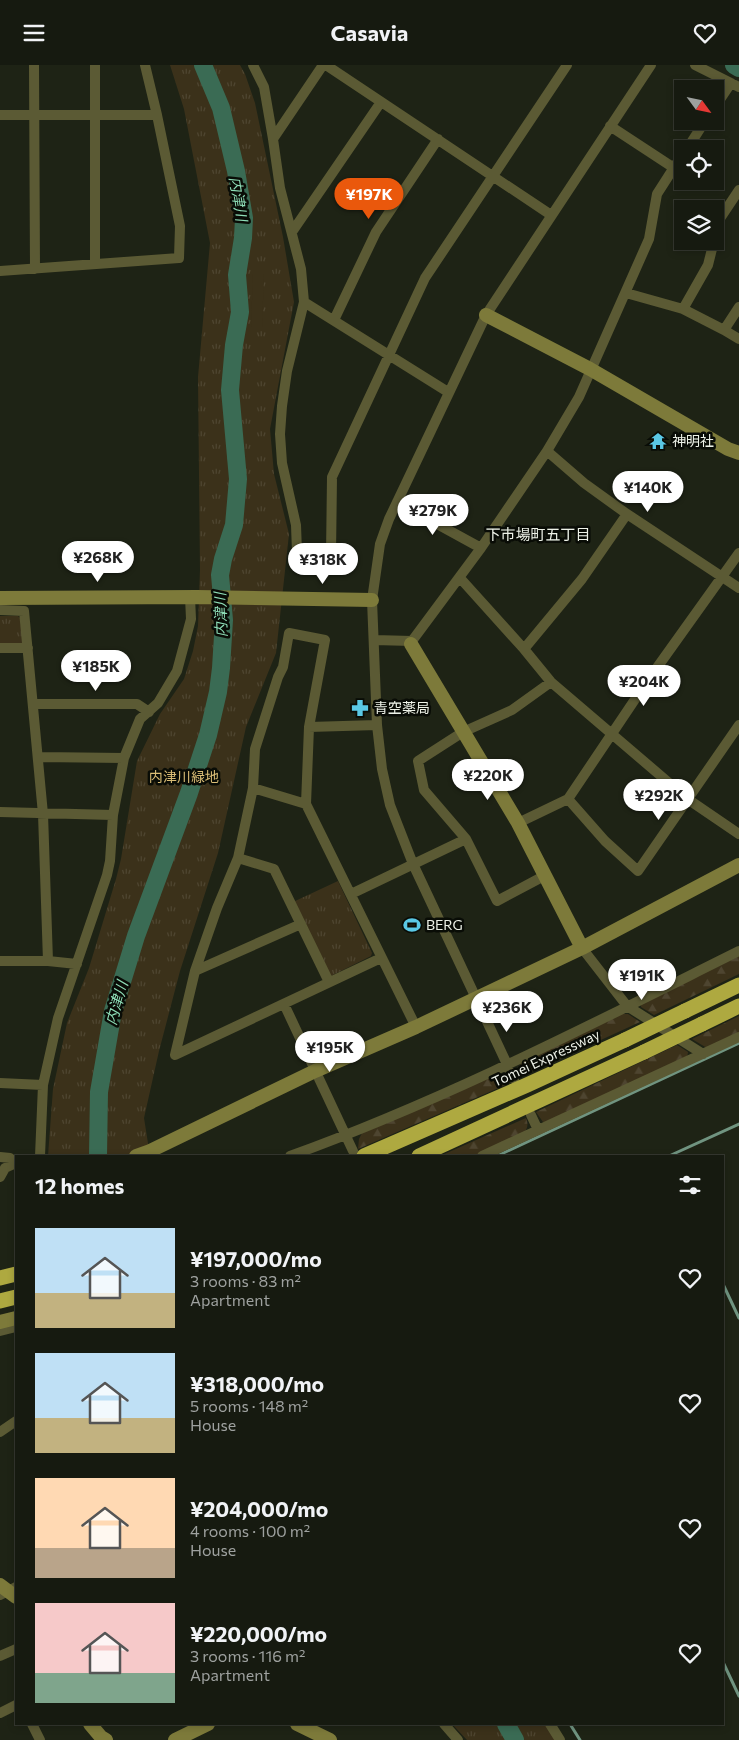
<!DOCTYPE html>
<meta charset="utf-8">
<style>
body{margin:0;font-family:Commissioner,"Noto Sans JP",sans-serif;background:#23271e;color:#f1f3f6;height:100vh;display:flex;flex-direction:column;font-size:19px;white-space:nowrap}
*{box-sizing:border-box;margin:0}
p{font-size:16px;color:#9ea19f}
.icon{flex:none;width:28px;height:28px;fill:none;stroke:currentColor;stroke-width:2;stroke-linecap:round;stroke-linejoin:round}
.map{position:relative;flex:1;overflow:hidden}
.drawer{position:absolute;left:15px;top:1090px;width:709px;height:570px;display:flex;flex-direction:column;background:#161a10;border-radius:0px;box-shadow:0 2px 8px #0003,0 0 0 1px #353830}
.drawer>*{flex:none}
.needle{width:32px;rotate:123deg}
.tools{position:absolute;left:674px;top:15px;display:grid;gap:10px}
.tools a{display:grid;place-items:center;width:50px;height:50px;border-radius:0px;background:#161a10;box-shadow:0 2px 8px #0003,0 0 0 1px #353830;font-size:25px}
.price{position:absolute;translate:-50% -42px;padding:0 11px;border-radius:18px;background:#fff;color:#222;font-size:16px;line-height:32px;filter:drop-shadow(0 1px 2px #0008)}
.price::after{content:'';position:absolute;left:50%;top:30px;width:15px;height:11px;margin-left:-8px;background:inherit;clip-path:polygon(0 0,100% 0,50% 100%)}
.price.selected{background:#ea580c;color:#fff}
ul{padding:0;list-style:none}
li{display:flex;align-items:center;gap:15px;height:125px;padding:0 20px}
li span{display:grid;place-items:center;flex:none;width:140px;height:100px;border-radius:0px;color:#555}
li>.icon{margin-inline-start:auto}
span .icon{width:60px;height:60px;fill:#fffc;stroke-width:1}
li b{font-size:21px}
h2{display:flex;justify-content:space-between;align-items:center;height:60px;padding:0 20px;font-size:21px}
header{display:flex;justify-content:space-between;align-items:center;height:65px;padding:0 20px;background:#161a10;font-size:22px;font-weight:700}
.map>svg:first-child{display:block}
.forest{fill:url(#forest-firs)}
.park{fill:url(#park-tufts)}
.garden{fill:#3b311a}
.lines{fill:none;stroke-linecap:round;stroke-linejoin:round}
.stream{stroke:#709480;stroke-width:3}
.river{stroke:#3a6b54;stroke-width:18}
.street{stroke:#5b5a34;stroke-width:10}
.secondary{stroke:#7d7a3a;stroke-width:14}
.highway{stroke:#aea940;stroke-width:15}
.highway-bridge{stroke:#aea940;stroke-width:15}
.labels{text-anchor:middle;stroke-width:5;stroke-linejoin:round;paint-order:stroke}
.poi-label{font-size:14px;fill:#eef2e8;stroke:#090c06;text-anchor:start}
.park-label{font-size:14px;fill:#dabd76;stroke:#090c06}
.street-label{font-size:14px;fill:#eef2e8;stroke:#090c06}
.water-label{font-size:15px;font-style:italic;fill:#8eddb7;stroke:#090c06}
.neighbourhood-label{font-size:15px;fill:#eef2e8;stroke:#090c06}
</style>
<header><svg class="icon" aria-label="menu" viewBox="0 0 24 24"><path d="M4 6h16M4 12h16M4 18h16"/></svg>Casavia<svg class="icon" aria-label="heart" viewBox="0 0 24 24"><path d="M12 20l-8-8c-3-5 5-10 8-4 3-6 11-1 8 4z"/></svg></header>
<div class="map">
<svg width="739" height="1675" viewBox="0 0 739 1675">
<defs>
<pattern id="forest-firs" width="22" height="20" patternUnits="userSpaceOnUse" patternTransform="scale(1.25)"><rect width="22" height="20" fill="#3b311a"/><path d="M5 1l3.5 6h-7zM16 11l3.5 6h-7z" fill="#4e4530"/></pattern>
<pattern id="park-tufts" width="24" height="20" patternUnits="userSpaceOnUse" patternTransform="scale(1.25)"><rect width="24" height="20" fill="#3b311a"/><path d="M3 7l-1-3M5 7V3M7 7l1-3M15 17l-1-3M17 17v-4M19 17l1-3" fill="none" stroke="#4e4530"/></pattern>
</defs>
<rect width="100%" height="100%" fill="#1e2315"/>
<!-- forest -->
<path class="forest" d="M739 891V909L654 950 641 942V939Z
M620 949H628L640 957 520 1012 517 1004 523 996Z
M739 951V968L707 983 692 974Z
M677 980 688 987 687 993 550 1057H543L536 1047Z
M494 1010C501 1010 507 1012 510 1018L358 1084 359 1074 362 1068Z
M526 1053C529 1060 527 1064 523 1070L475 1091H440Z"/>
<!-- park -->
<path class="park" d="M170 0H240L245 9 255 38 283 172 294 237 270 364 274 409 289 469 276 588 246 662 218 788 180 906 159 986 144 1053 150 1091H48L53 1024 67 958 89 903 116 814 121 794 137 696 160 649 184 614 193 586 198 561 200 505 198 312 210 178 184 44Z
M0 551H18L20 553 23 577 21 579H0Z
M338 816 372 888 371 891 329 912 293 837Z
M452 1659H546L556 1675H467Z"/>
<!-- garden -->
<path class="garden" d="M253 209H264L262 262H251Z"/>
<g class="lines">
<!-- stream -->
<path class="stream" d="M497 1091 739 978
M669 1091 739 1059
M722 1217 739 1253
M722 1595 739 1631
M570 1659 580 1675"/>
<!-- river -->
<path class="river" d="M734 0 739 3
M98 1091 99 1027 113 946 136 871 189 728 208 670 218 627 221 603 224 555 220 510 223 494 234 460 238 414 230 325 234 280 240 247 237 210 243 173 244 153 236 106 221 43 203 0
M506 1659 515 1675"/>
<!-- street -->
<path class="street" d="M34 0 35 204
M95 0V199
M253 0 264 22 273 74 280 123 301 204 304 237 287 306 282 341 280 369 282 398 296 460 297 487 331 490 332 412 425 213 567 0
M326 0 551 150
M695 0 739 22
M715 42 731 18
M0 50H157
M610 61 674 103
M273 74 323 0
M687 84 705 56
M292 167 381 37
M715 171 719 155 739 125
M0 206 179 193 180 161 157 50 145 0
M626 228 683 244 724 265 739 274
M304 237 448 327
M683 244 708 200 714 176
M334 255 376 167 438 74
M724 265 739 242
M547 386 584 418 627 449 739 523
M397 437 481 483
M460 513 524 584 551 617 689 735 739 769
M0 545 24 546 43 749 48 896
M374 575 412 576
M411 579 412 576 481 483 547 386 579 332 649 174 657 129 682 90
M0 583H28
M524 584 582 514 627 449
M33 639H137L149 647
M309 662 377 660
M39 692 124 693
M253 723 306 739
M568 734 605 776 638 806 739 660
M0 747 113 750
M518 758 568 734 646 618 739 488
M238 793 274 804 329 917
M544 811 497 836 466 774 424 725 418 696 463 667 512 645 551 617
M351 829 466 774
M582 883 627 941 703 989
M0 896H48L77 899
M195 906 301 859
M284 939 353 1086
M175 990 195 906 217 843 238 793 253 723 255 684 278 612 283 602 289 568 325 575 309 662 306 739 416 962
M175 990 381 893
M514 1014 413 799 390 740 382 704 377 660 372 535 380 479 389 454 486 250 651 0
M0 1018 43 1020
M531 1050 538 1065
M40 1091 43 1020 58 953 107 810 110 796 113 750 124 693 140 654 158 638 177 606 191 554 190 532
M290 1091C445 1035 592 959 739 886
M482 1091 739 972
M0 1092 10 1093 15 1098
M0 1112 5 1103 16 1098
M0 1266 16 1262
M0 1367 16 1356
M0 1530 16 1522
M0 1591 16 1584
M0 1648 16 1640
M32 1659 40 1675
M444 1659 458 1675
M550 1659 560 1675"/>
<!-- secondary -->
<path class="secondary" d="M486 250 590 304 728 384 739 388
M0 533 197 532 372 535
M411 579 518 758 582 883
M136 1091 150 1086 315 1006 416 962 582 883 739 800
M0 1257 16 1253
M0 1520 16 1532
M90 1659 101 1672 106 1675
M297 1659 330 1675
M175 1675 208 1659"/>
<!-- highway -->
<path class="highway" d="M685 946 739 920
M702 959 739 941
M364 1091 527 1020 625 975
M419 1091 644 987
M0 1213 16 1209
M0 1236 16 1232"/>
<!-- highway-bridge -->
<path class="highway-bridge" d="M625 975 685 946
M644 987 702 959"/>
</g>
<!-- icons -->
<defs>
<g id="temple-bare" transform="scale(1.35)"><path d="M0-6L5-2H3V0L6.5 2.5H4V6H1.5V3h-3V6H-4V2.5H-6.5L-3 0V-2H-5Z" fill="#5ac8e5" stroke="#090c06" stroke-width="2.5" paint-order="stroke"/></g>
<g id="pharmacy-bare" transform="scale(1.35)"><path d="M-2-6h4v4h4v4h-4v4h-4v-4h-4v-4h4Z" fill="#5ac8e5" stroke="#090c06" stroke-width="2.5" paint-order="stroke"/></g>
<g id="stadium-bare" transform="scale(1.35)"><path d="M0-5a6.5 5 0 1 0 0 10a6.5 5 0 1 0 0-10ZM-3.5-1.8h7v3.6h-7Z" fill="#5ac8e5" stroke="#090c06" stroke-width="2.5" paint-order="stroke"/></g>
</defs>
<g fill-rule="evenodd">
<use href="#temple-bare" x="658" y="376"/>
<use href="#pharmacy-bare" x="360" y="643"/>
<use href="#stadium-bare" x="412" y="860"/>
</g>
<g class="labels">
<!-- poi labels -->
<g class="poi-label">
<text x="672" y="381">神明社</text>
<text x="374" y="648">青空薬局</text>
<text x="426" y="865">BERG</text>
</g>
<!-- park labels -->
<g class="park-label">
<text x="184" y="717">内津川緑地</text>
</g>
<!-- street labels -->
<g class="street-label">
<text transform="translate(546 993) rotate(-25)" y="5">Tomei Expressway</text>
</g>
<!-- water labels -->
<g class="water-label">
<text transform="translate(238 134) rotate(81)" y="5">内津川</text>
<text transform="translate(221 550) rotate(-92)" y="5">内津川</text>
<text transform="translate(117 938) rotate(-74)" y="5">内津川</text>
</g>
<!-- neighbourhood labels -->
<g class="neighbourhood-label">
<text x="538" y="475">下市場町五丁目</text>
</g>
</g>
</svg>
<div class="tools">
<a><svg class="needle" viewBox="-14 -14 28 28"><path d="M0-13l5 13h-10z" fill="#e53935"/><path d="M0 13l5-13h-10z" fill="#9ea19f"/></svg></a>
<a><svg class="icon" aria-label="locate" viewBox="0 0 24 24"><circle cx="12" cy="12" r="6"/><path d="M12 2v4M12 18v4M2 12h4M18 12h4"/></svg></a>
<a><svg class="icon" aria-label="layers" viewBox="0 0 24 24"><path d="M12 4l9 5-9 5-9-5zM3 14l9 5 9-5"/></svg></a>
</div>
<b class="price selected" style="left:369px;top:155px">¥197K</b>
<b class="price" style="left:648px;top:448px">¥140K</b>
<b class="price" style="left:433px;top:471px">¥279K</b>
<b class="price" style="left:98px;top:518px">¥268K</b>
<b class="price" style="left:323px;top:520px">¥318K</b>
<b class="price" style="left:96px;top:627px">¥185K</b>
<b class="price" style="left:644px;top:642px">¥204K</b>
<b class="price" style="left:488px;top:736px">¥220K</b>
<b class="price" style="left:659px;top:756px">¥292K</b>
<b class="price" style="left:642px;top:936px">¥191K</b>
<b class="price" style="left:507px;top:968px">¥236K</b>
<b class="price" style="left:330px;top:1008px">¥195K</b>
<section class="drawer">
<h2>12 homes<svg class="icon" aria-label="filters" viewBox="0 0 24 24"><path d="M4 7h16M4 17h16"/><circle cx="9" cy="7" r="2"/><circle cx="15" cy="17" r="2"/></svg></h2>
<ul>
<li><span style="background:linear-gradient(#bfe0f5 65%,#c2b280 0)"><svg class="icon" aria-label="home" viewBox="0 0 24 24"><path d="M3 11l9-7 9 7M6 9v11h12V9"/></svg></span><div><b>¥197,000/mo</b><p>3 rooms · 83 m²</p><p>Apartment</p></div><svg class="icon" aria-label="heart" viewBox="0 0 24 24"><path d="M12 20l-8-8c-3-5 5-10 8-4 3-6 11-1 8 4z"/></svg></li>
<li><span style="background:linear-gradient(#bfe0f5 65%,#c2b280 0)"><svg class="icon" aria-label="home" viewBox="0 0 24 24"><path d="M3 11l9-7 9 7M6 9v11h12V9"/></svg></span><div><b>¥318,000/mo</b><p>5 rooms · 148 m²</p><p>House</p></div><svg class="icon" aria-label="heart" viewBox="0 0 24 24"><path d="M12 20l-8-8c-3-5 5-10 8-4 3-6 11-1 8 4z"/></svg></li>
<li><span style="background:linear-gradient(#ffd9b3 70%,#b9a48a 0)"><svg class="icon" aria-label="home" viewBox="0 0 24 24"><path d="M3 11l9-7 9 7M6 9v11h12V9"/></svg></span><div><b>¥204,000/mo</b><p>4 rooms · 100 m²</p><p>House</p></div><svg class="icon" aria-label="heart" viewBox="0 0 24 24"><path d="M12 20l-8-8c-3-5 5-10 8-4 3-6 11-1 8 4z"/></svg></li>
<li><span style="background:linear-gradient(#f6c9c9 70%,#7fa58c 0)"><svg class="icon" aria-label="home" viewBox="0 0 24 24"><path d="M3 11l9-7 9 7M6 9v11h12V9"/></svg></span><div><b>¥220,000/mo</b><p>3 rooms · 116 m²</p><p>Apartment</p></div><svg class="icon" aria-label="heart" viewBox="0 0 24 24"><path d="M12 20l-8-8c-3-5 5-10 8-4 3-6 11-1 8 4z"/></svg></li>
</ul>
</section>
</div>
